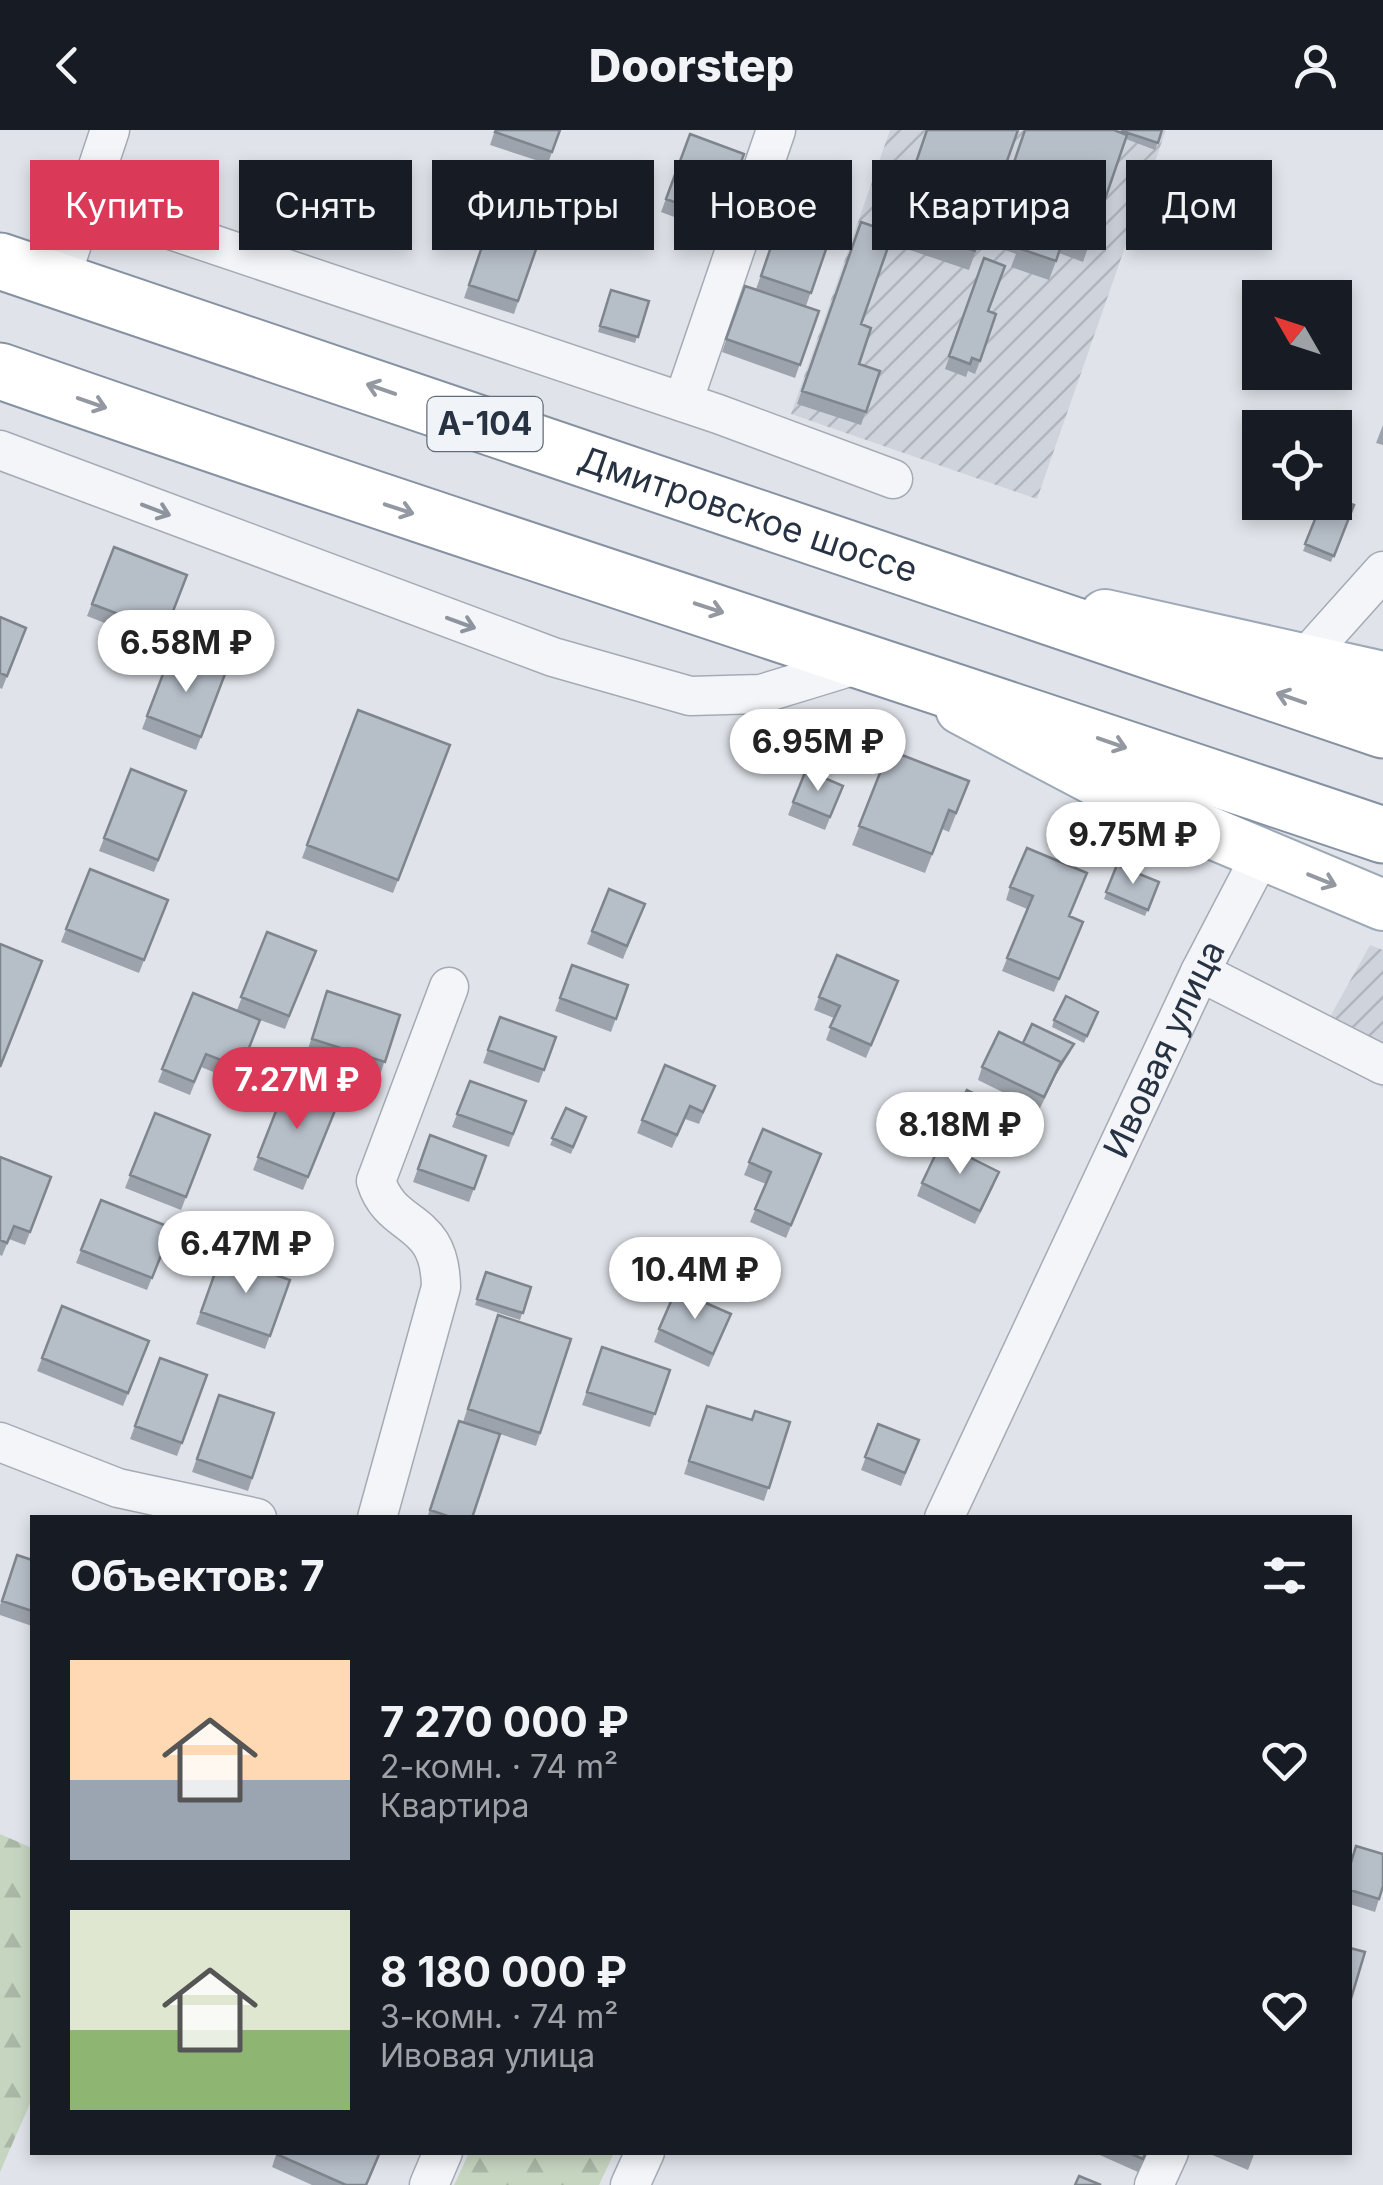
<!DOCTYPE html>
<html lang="ru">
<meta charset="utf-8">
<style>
body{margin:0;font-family:Inter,sans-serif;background:#20242c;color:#f1f3f6;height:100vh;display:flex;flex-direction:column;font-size:38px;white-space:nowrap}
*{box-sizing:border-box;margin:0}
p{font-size:32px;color:#9ea1a6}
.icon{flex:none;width:55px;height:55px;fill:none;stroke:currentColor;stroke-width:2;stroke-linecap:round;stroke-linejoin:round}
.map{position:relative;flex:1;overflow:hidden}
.sheet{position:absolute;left:30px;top:1385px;width:1322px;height:640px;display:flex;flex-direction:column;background:#171b24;border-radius:0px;box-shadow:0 5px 15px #0003}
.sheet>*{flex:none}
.banner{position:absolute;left:30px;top:30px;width:1325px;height:90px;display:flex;gap:20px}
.needle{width:65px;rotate:309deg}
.buttons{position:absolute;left:1242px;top:150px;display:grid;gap:20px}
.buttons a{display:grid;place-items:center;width:110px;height:110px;border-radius:0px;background:#171b24;box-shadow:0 5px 15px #0003;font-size:50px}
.price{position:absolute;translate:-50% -85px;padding:0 22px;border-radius:35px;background:#fff;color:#222;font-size:32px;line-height:65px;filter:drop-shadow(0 2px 5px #0008)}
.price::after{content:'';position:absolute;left:50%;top:60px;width:30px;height:22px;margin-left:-15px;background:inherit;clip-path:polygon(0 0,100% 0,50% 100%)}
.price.on{background:#db3958;color:#fff}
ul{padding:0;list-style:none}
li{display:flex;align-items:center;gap:30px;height:250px;padding:0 40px}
li span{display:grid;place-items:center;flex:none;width:280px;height:200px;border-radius:0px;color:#555}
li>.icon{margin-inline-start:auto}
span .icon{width:120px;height:120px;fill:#fffc;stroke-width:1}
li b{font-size:42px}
h2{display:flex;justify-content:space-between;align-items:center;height:120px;padding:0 40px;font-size:42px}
.chip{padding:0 35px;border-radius:0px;background:#171b24;box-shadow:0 5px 15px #0003;font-size:35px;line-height:90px}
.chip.on{background:#db3958;color:#fff}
header{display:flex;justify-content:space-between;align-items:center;height:130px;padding:0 40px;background:#171b24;font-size:45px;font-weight:800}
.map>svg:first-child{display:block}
.industrial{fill:url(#industrial-furrows)}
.forest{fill:url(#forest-firs)}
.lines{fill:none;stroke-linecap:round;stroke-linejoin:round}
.minor-casing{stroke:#a5abb5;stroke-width:41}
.major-casing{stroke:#9ea9b7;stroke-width:54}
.highway-casing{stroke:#8692a2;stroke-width:59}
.minor{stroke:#f3f5f8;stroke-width:38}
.major{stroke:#fff;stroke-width:50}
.highway{stroke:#fff;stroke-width:55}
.wall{fill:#9da3ac}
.shaded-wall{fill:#7f858c}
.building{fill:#b6bec8;stroke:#7f858c;stroke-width:2.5}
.oneway{stroke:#9398a1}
.oneway2{stroke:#8d949e}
.labels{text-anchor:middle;stroke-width:9;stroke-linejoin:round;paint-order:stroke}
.shield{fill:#f0f3f7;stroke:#636c79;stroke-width:2.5}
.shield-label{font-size:32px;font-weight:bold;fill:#273243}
.street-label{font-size:35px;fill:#273243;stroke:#f0f3f7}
</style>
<header><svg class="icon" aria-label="back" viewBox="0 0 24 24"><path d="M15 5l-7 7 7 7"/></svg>Doorstep<svg class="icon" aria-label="person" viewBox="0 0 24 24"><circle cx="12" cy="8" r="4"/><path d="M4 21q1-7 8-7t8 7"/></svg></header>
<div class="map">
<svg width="1383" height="2055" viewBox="0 0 1383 2055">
<defs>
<pattern id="industrial-furrows" width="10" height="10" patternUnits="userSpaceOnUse" patternTransform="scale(2.5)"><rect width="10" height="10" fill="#ced3dc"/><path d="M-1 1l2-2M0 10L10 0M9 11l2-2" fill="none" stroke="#b1b6be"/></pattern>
<pattern id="forest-firs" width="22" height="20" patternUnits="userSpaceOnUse" patternTransform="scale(2.5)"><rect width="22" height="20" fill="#c6d5c0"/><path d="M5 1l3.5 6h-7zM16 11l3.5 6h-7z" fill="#aab7a6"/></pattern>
</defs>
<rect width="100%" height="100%" fill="#e0e4ea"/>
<!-- industrial -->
<path class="industrial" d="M890 0H1166L1037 369 791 284Z
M1370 815 1383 820V958L1311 921Z"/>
<!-- forest -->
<path class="forest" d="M0 1704 32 1718V1969L0 2042Z
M469 2023V2022L614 2023 599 2055H454Z"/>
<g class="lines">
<!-- minor casing -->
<g class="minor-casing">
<g id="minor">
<path d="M82 83 138 89 718 284 893 349"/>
<path d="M60 150 110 0"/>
<path d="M683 272 776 0"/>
<path d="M0 320 553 527 690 566 761 564 869 531"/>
<path d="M1306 527 1383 441"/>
<path d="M1200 842 1383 935"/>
<path d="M0 1312 118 1358 257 1388"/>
<path d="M377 1388 441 1157C440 1085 392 1102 376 1051L449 857"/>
<path id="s1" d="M944 1388 1200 842 1260 727"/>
<path d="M429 2055 443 2022"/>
<path d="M630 2055 645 2022"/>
<path d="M1154 2055 1169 2022"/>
</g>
</g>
<!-- major casing -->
<g class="major-casing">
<path id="major" d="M1105 485 1383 547
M961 579 1133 670 1383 775"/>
</g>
<!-- highway casing -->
<g class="highway-casing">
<g id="highway">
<path id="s2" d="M0 131 1383 600"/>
<path d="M0 241C459 401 922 549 1383 705"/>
</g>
</g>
<!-- minor -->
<use href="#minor" class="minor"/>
<!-- major -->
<use href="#major" class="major"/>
<!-- highway -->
<use href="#highway" class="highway"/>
</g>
<!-- wall -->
<path class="wall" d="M495 0 552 22 548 34 490 15Z
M927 0H1018L969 140 889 113 861 194 859 234 880 241 861 295 797 274 861 92 892 103Z
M1025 0 1121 3 1122 0H1162L1155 20 1126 9 1083 132 1059 123 1049 150 1011 137 1016 124 986 113Z
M690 4 744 24 725 75 711 70 701 97 661 82Z
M784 79 834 96 806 176 756 159Z
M548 85 514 184 464 168 490 93Z
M984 128 988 181 980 231 975 244 968 241 966 247 945 239Z
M745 156 819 181 795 248 722 222Z
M611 160 649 171 635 213 598 202Z
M1383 295V315L1376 313Z
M1322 372 1354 375 1331 432 1303 421Z
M114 417 187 445 160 515 87 486Z
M0 487 26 498 2 559 0 558Z
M171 523 225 544 196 620 142 599Z
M358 580 450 615 393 763 302 728Z
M889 620 969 651 949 702 942 699 925 743 852 715Z
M131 639 186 661 154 742 99 721Z
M843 656 825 700 788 685 793 672Z
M1117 735 1159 752 1145 786 1104 769Z
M90 739 168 770 139 843 61 812Z
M1087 743 1069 786 1083 792 1054 862 1002 841 1027 779 1006 770 1010 757Z
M640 787 623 829 587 814 592 801Z
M267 802 316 821 285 899 260 890 236 951 201 937 190 965 158 952 193 863 237 880Z
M572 835 628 855 611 902 555 881Z
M327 861 400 885 380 945 307 922Z
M893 864 866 928 826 910 834 888 814 880 819 867Z
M1098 882 1084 913 1052 897 1054 890Z
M500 887 556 907 539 953 483 933Z
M1023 913 1071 921 1056 945 1039 980 978 950 982 937Z
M470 951 526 971 509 1017 452 997Z
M715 956 699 994 685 989 672 1018 637 1003 642 990Z
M285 958 336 978 303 1060 253 1040Z
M566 978 586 987 571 1024 550 1015Z
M1004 978 988 1012 951 994 953 987Z
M155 983 210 1005 181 1080 125 1058Z
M763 999 821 1024 786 1108 750 1092 766 1054 744 1045Z
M430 1005 486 1026 469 1072 413 1052Z
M0 1027 51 1047 25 1115 9 1109 2 1126 0 1125Z
M922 1053 994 1055 975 1094 917 1066Z
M101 1070 172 1098 147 1160 76 1133Z
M221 1126 290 1150 265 1219 196 1194Z
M486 1142 531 1157 520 1190 475 1175Z
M62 1176 149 1211 123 1276 37 1241Z
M731 1184 709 1237 654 1212 659 1199Z
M498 1185 571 1209 536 1316 500 1304 472 1388H427L459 1291 463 1292Z
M602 1217 670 1240 650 1297 582 1275Z
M160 1228 207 1245 177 1326 130 1309Z
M219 1265 274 1283 248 1361 192 1342Z
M707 1276 752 1290 790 1292 764 1371 684 1344Z
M878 1294 919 1310 901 1356 861 1340Z
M17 1425 32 1430V1496L0 1485V1475Z
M1356 1716 1383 1756 1375 1782 1350 1774V1732Z
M277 2022H381L367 2055H312L272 2037Z
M1093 2022H1147L1138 2042Z
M1210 2022H1255L1248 2040 1210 2024Z"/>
<!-- shaded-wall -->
<path class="shaded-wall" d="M1074 914 1056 945 1039 980 1061 932Z"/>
<!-- building -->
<path class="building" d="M496 0H560L552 22 495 2Z
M927 0H1018L975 121 895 94Z
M1025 0H1114L1127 5 1090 113 1065 104 1056 131 1018 118 1023 105 993 94Z
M1162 0 1158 13 1122 1V0Z
M690 4 744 24 730 62 716 57 706 84 666 69Z
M521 76 548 85 518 171 469 155 490 93Z
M784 79 834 96 811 163 761 146Z
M861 92 893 103 861 194 871 198 859 234 880 241 866 282 802 261Z
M984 128 1005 136 988 181 996 184 980 231 972 228 970 234 949 226Z
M745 156 819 181 800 235 726 209Z
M611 160 649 171 638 207 600 196Z
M1335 368 1354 375 1334 426 1305 414 1322 372H1335Z
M114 417 187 445 165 502 92 474Z
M0 487 26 498 7 546 0 543Z
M171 523 225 544 201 607 147 586Z
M358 580 450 615 398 750 307 715Z
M889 620 969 651 956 683 949 680 932 724 859 696Z
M131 639 186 661 158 730 104 708Z
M806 640 843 656 830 687 793 672Z
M1027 718 1087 743 1069 786 1083 792 1059 849 1007 828 1033 766 1010 757Z
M1117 735 1159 752 1148 780 1106 762Z
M90 739 168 770 144 830 66 799Z
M609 759 645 774 627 816 592 801Z
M267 802 316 821 289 886 241 867Z
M0 814 42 831 0 937Z
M837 825 898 851 871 915 830 897 840 876 819 867Z
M572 835 628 855 616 889 560 868Z
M327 861 400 885 385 932 312 909Z
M193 863 260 890 241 938 206 924 194 952 162 939Z
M1066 866 1098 882 1087 906 1054 890Z
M500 887 556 907 544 940 488 920Z
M1032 894 1074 914 1058 938 1061 932 1023 913Z
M999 902 1061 932 1044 967 982 937Z
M665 935 715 956 703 982 690 976 677 1005 642 990Z
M470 951 526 971 513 1004 457 984Z
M285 958 336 978 308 1047 258 1027Z
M967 960 1004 978 990 1005 953 987Z
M566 978 586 987 573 1017 552 1008Z
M155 983 210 1005 186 1067 130 1045Z
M763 999 821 1024 791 1095 755 1079 771 1042 749 1032Z
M430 1005 486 1026 474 1059 418 1039Z
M941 1013 999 1042 980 1081 922 1053Z
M0 1027 51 1047 30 1102 14 1096 7 1113 0 1110Z
M101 1070 172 1098 152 1148 81 1120Z
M221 1126 290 1150 270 1206 201 1182Z
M486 1142 531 1157 523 1183 477 1169Z
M676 1160 731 1184 713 1224 659 1199Z
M62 1176 149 1211 128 1263 42 1228Z
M498 1185 571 1209 540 1303 468 1279Z
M602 1217 670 1240 655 1284 587 1262Z
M160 1228 207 1245 182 1313 135 1296Z
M219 1265 274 1283 252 1348 197 1329Z
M707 1276 752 1290 755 1281 790 1292 769 1358 689 1331Z
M459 1291 500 1304 472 1388H453L430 1380Z
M878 1294 919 1310 905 1343 865 1327Z
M17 1425 32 1430V1481L2 1471Z
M1356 1716 1383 1724V1756L1379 1769 1350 1760V1736Z
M1350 1818 1365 1822 1350 1872Z
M277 2022H380L366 2055H346L276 2024Z
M1127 2022H1146L1143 2029Z
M1079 2046 1101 2055H1075Z"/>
<!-- one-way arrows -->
<defs><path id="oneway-shaft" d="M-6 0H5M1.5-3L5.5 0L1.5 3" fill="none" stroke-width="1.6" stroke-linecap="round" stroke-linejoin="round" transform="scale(2.5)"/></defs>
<g class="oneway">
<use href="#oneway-shaft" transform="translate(381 259) rotate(-161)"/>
<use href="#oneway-shaft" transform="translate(92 273) rotate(19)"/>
<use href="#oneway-shaft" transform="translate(399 379) rotate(18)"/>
<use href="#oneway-shaft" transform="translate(709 478) rotate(18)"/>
<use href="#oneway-shaft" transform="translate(1291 568) rotate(-161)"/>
<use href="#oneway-shaft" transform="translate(1112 613) rotate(19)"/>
<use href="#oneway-shaft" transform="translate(1322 750) rotate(22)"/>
</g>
<g class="oneway2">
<use href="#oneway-shaft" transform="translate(156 380) rotate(21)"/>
<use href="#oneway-shaft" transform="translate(461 493) rotate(20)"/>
</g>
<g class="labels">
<!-- shield labels -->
<rect class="shield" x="427.5" y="267" width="115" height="54" rx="8"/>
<g class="shield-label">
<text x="485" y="305">А-104</text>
</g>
<!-- street labels -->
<g class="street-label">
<text dy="12" stroke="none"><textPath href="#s2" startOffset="790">Дмитровское шоссе</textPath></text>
<text dy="12" stroke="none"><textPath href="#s1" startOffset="518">Ивовая улица</textPath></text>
</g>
</g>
</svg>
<div class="buttons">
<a><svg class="needle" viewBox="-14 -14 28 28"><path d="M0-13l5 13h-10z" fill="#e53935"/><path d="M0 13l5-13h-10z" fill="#9ea1a6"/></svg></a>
<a><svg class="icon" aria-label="locate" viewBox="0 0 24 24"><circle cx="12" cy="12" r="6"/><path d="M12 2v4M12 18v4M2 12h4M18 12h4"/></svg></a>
</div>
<b class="price" style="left:186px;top:565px">6.58M ₽</b>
<b class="price" style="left:818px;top:664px">6.95M ₽</b>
<b class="price" style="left:1133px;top:757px">9.75M ₽</b>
<b class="price on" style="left:297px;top:1002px">7.27M ₽</b>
<b class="price" style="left:960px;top:1047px">8.18M ₽</b>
<b class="price" style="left:246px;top:1166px">6.47M ₽</b>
<b class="price" style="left:695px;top:1192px">10.4M ₽</b>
<div class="banner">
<a class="chip on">Купить</a>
<a class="chip">Снять</a>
<a class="chip">Фильтры</a>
<a class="chip">Новое</a>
<a class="chip">Квартира</a>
<a class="chip">Дом</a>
</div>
<section class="sheet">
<h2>Объектов: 7<svg class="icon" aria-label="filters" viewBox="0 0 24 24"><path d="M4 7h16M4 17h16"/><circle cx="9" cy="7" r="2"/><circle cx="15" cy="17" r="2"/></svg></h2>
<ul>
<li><span style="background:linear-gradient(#ffd9b3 60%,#9aa5b1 0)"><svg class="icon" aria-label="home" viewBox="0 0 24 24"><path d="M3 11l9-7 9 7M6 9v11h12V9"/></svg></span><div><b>7 270 000 ₽</b><p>2-комн. · 74 m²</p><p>Квартира</p></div><svg class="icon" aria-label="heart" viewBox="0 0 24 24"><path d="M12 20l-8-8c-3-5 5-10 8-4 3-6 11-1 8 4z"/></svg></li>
<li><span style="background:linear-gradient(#dfe7d0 60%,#8fb573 0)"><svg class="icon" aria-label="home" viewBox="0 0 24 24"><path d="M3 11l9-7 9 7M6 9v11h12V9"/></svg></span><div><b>8 180 000 ₽</b><p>3-комн. · 74 m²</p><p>Ивовая улица</p></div><svg class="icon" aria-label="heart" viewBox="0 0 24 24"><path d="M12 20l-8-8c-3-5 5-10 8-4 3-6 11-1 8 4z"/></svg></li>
</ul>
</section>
</div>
